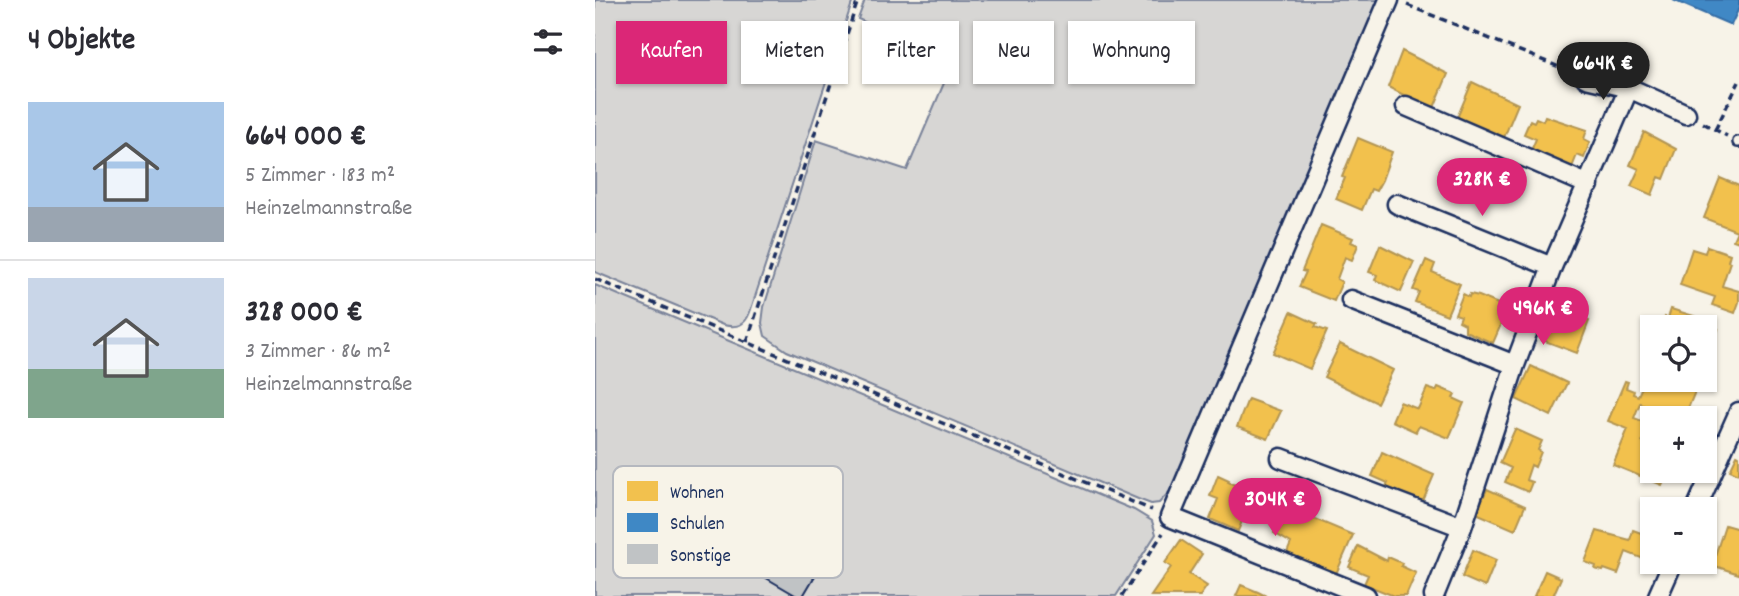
<!DOCTYPE html>
<html lang="de">
<meta charset="utf-8">
<style>
body{margin:0;font-family:Dekko,sans-serif;background:#f2f2f3;color:#2b2b33;height:100vh;display:flex;flex-direction:column;font-size:26px;white-space:nowrap}
*{box-sizing:border-box;margin:0}
p{font-size:23px;color:#7c7c81}
.icon{flex:none;width:38px;height:38px;fill:none;stroke:currentColor;stroke-width:2;stroke-linecap:round;stroke-linejoin:round}
.map{position:relative;flex:1;overflow:hidden}
.panel{display:flex;flex-direction:column;background:#fff;width:595px}
.panel>*{flex:none}
.hud{position:absolute;left:21px;top:21px;width:665px;height:63px;display:flex;gap:14px}
.fabs{position:absolute;left:1045px;top:315px;display:grid;gap:14px}
.fabs a{display:grid;place-items:center;width:77px;height:77px;border-radius:0px;background:#fff;box-shadow:0 2px 5px #0004;font-size:35px}
.price{position:absolute;translate:-50% -60px;padding:0 16px;border-radius:24px;background:#db2777;color:#fff;font-size:23px;line-height:46px;filter:drop-shadow(0 2px 4px #0008)}
.price::after{content:'';position:absolute;left:50%;top:42px;width:21px;height:16px;margin-left:-10px;background:inherit;clip-path:polygon(0 0,100% 0,50% 100%)}
.price.selected{background:#222;color:#fff}
ul{padding:0;list-style:none}
li{display:flex;align-items:center;gap:21px;height:175px;padding:0 28px}
li+li{border-top:2px solid #e1e1e2}
li span{display:grid;place-items:center;flex:none;width:196px;height:140px;border-radius:0px;color:#555}
li>.icon{margin-inline-start:auto}
span .icon{width:84px;height:84px;fill:#fffc;stroke-width:1}
li b{font-size:30px}
h2{display:flex;justify-content:space-between;align-items:center;height:84px;padding:0 28px;font-size:30px}
.pill{padding:0 24px;border-radius:0px;background:#fff;box-shadow:0 2px 5px #0004;font-size:24px;line-height:63px}
.pill.selected{background:#db2777;color:#fff}
main{display:flex;flex:1;min-height:0}
.map>svg:first-child{display:block}
.green{fill:#d7d6d4;stroke:#798299;stroke-width:2}
.homes{fill:#f2c14e;stroke:#b29553;stroke-width:2}
.schools{fill:#3f88c5;stroke:#346da6;stroke-width:2}
.building{fill:#c0c3c5;stroke:#1b2f5e;stroke-width:2}
.lines{fill:none;stroke-linecap:round;stroke-linejoin:round}
.service-casing{stroke:#1b2f5e;stroke-width:14}
.minor-casing{stroke:#1b2f5e;stroke-width:23}
.path{stroke:#1b2f5e;stroke-width:3.5;stroke-dasharray:7 5;stroke-linecap:butt}
.service{stroke:#f7f3e8;stroke-width:9}
.minor{stroke:#f7f3e8;stroke-width:18}
.key{fill:#f7f3e8;stroke:#b5b8bf;stroke-width:2}
.key-label{font-size:19px;fill:#1b2f5e}
</style>
<main>
<section class="panel">
<h2>4 Objekte<svg class="icon" aria-label="filters" viewBox="0 0 24 24"><path d="M4 7h16M4 17h16"/><circle cx="9" cy="7" r="2"/><circle cx="15" cy="17" r="2"/></svg></h2>
<ul>
<li><span style="background:linear-gradient(#a9c7e8 75%,#9aa5b1 0)"><svg class="icon" aria-label="home" viewBox="0 0 24 24"><path d="M3 11l9-7 9 7M6 9v11h12V9"/></svg></span><div><b>664 000 €</b><p>5 Zimmer · 183 m²</p><p>Heinzelmannstraße</p></div></li>
<li><span style="background:linear-gradient(#c9d6e8 65%,#7fa58c 0)"><svg class="icon" aria-label="home" viewBox="0 0 24 24"><path d="M3 11l9-7 9 7M6 9v11h12V9"/></svg></span><div><b>328 000 €</b><p>3 Zimmer · 86 m²</p><p>Heinzelmannstraße</p></div></li>
</ul>
</section>
<div class="map">
<svg width="1144" height="596" viewBox="0 0 1144 596">
<rect width="100%" height="100%" fill="#f7f3e8"/>
<filter id="ink" filterUnits="userSpaceOnUse"><feTurbulence type="fractalNoise" baseFrequency=".0143" numOctaves="2"/><feDisplacementMap in="SourceGraphic" scale="14" xChannelSelector="R" yChannelSelector="G"/><feConvolveMatrix kernelMatrix="1 2 1 2 8 2 1 2 1" color-interpolation-filters="sRGB"/></filter>
<g filter="url(#ink)">
<!-- green -->
<path class="green" d="M0 0H258L155 312C150 326 142 328 128 325L0 272Z
M270 0H786L620 395 575 491 564 503 556 504 543 499 192 351 170 336 167 323 169 307 221 140 312 170 358 62 263 19Z
M0 285 539 510 557 521 561 534 521 596H0Z"/>
<!-- homes -->
<path class="homes" d="M807 51 853 74 838 110 793 87Z
M877 82 923 104 908 140 862 118Z
M950 116 992 130 989 139 995 142 989 158 982 155 976 170 935 153 941 139 929 134 935 120 939 122 941 118 948 121Z
M1049 132 1081 149 1069 179 1064 177 1057 195 1036 186 1044 169 1035 165Z
M763 138 797 152 787 180 781 191 776 189 767 210 741 199 750 178 747 177Z
M1125 178 1144 186V242L1138 240 1142 231 1109 218Z
M726 225 758 238 756 242 763 245 757 260 750 257 742 279 747 282 739 301 704 287 711 272 707 271Z
M785 245 819 262 806 292 780 280 782 275 774 272Z
M1112 246 1135 254 1133 261 1135 262 1127 286 1144 291V302L1140 313 1117 305 1120 297 1085 285 1097 249 1110 253Z
M831 260 840 264 837 272 865 284 852 315 820 302 824 292 818 290Z
M868 294 874 297 875 294 884 296 913 308 898 343 870 331V324L864 321 866 316 860 314Z
M959 308 994 321 982 353 947 340Z
M1076 309 1099 316 1097 320 1123 329 1114 357 1110 356V327H1066L1070 317 1073 318Z
M696 312 722 324 720 327 732 331 715 369 678 353Z
M1055 320 1062 322 1060 326 1063 327H1057V346L1047 342Z
M745 344 798 370 782 403 729 377Z
M1057 363V380H1101L1104 382 1089 418H1081L1045 403 1039 418 1055 424 1047 442 1057 446V471H1073L1067 485 1018 465 1033 429 1013 421 1030 381 1033 382 1031 388 1039 391 1038 394 1043 396Z
M936 366 972 383 956 416 921 399Z
M843 387 860 394 858 398 869 403 854 438 824 426 821 432 797 421 805 402 823 409 832 388 841 391Z
M653 399 686 411 673 439 642 427Z
M920 429 947 441 943 450 946 452 940 467 936 465 931 480 937 482 933 492 910 482 916 468 905 463Z
M787 452 839 475 826 506 789 491 793 483 777 476Z
M1142 455 1144 456V474L1135 470Z
M623 475 634 480 633 482 659 493 643 531 615 519 623 499 615 496Z
M892 489 930 506 920 530 881 513Z
M688 511 707 517 708 514 758 535 741 574 692 553 696 543 679 533Z
M1130 525 1144 529V574L1117 565Z
M1038 530 1057 537V553L1054 561 1031 552 1023 574 1009 569 1008 571 1000 569 1001 566 990 562 1002 531 1035 540Z
M586 540 607 554 594 574 612 586 605 596H556L576 567 570 563Z
M763 546 792 561 793 557 807 563 806 566 821 573 811 596H799L769 584 773 575 754 567Z
M878 550 901 560 890 587 867 577Z
M950 571 966 578 958 596H939Z
M646 585 663 592 671 596H641Z"/>
<!-- schools -->
<path class="schools" d="M1078 0H1144V8L1136 25Z"/>
<!-- building -->
<path class="building" d="M176 548 221 574 208 596H202L161 572Z"/>
<g class="lines">
<!-- service casing -->
<g class="service-casing">
<path id="service" d="M1143 142H1144"/>
</g>
<!-- minor casing -->
<g class="minor-casing">
<path id="minor" d="M991 78 1034 88 1091 114
M811 106 994 185
M802 204 957 267
M756 300 920 365
M686 458 867 527
M1101 509 1144 412
M771 596 575 517 794 0
M839 596 867 527 920 365 957 267 1034 88
M1063 596 1078 562"/>
</g>
<!-- path -->
<path class="path" d="M812 5 974 71
M1108 123 1132 136
M1120 130 1144 82
M0 279 557 510
M152 342 263 0
M527 596 568 533"/>
<!-- service -->
<use href="#service" class="service"/>
<!-- minor -->
<use href="#minor" class="minor"/>
</g>
</g>
<!-- legend -->
<rect x="18" y="466" width="230" height="112" rx="10" class="key"/>
<rect x="32" y="481" width="31" height="20" fill="#f2c14e"/>
<rect x="32" y="513" width="31" height="19" fill="#3f88c5"/>
<rect x="32" y="544" width="31" height="20" fill="#c0c3c5"/>
<g class="key-label">
<text x="75" y="498">Wohnen</text>
<text x="75" y="529">Schulen</text>
<text x="75" y="561">Sonstige</text>
</g>
</svg>
<div class="fabs">
<a><svg class="icon" aria-label="locate" viewBox="0 0 24 24"><circle cx="12" cy="12" r="6"/><path d="M12 2v4M12 18v4M2 12h4M18 12h4"/></svg></a>
<a>+</a>
<a>−</a>
</div>
<b class="price selected" style="left:1008px;top:102px">664K €</b>
<b class="price" style="left:887px;top:218px">328K €</b>
<b class="price" style="left:948px;top:347px">496K €</b>
<b class="price" style="left:680px;top:538px">304K €</b>
<div class="hud">
<a class="pill selected">Kaufen</a>
<a class="pill">Mieten</a>
<a class="pill">Filter</a>
<a class="pill">Neu</a>
<a class="pill">Wohnung</a>
</div>
</div>
</main>
